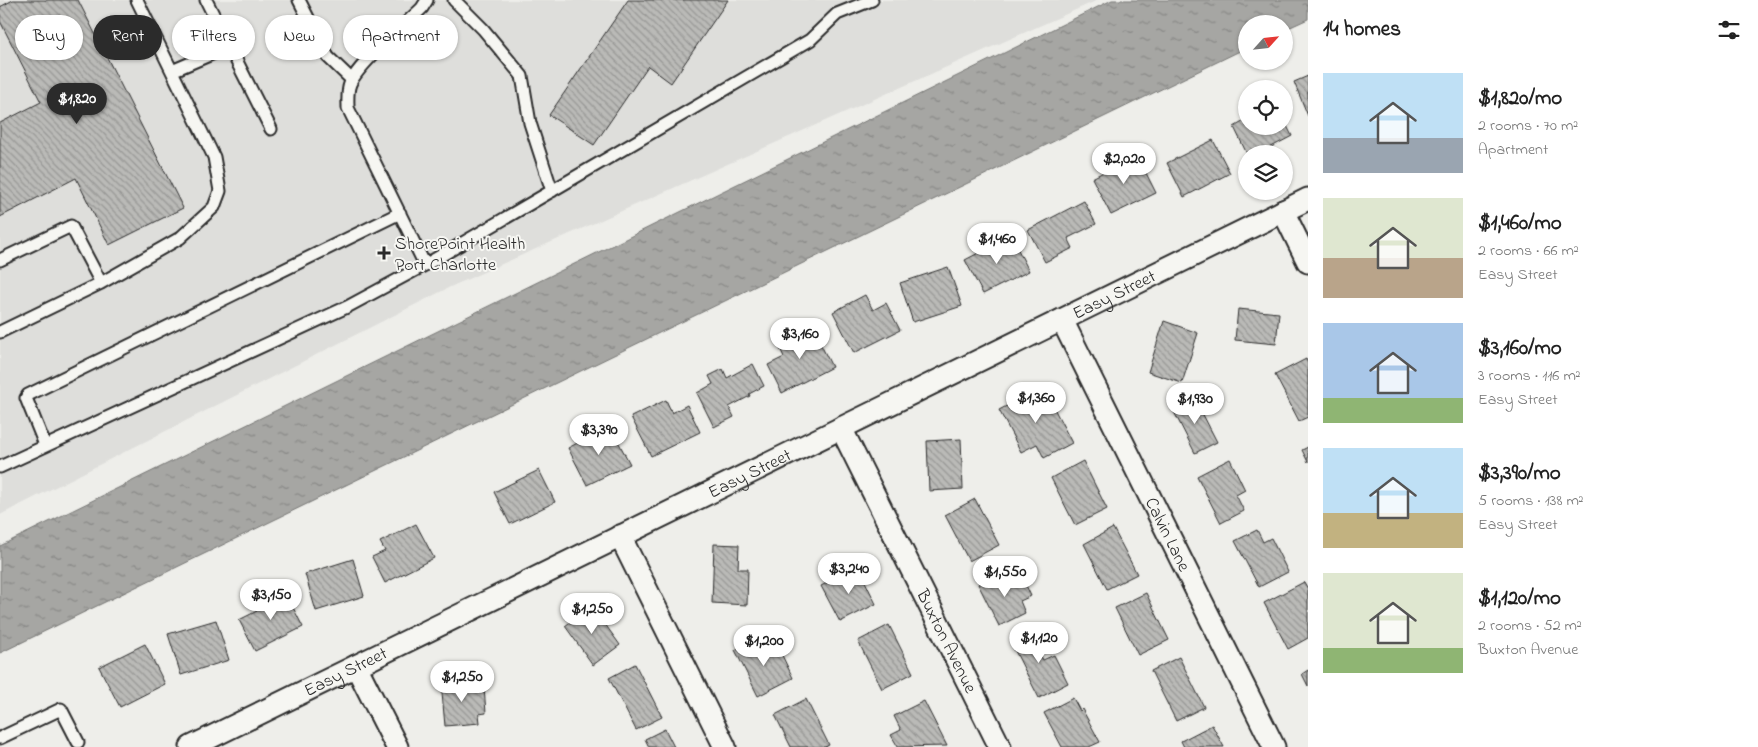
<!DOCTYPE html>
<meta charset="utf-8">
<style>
body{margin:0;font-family:"Indie Flower",sans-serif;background:#f2f2f2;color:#222;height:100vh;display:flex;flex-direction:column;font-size:19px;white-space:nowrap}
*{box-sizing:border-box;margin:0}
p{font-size:16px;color:#767676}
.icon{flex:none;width:28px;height:28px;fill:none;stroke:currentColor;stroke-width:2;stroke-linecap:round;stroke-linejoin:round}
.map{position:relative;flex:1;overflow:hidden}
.panel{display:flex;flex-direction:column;background:#fff;width:450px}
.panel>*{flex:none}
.top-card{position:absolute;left:15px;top:15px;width:475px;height:45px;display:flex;gap:10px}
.needle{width:32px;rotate:63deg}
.tools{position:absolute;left:1238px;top:15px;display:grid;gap:10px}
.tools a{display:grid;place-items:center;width:55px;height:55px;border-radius:50%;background:#fff;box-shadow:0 1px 4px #0004;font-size:25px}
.price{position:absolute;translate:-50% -42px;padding:0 11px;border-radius:18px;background:#fff;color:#222;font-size:16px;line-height:32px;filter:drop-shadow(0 1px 2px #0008)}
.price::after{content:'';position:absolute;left:50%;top:30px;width:15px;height:11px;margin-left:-8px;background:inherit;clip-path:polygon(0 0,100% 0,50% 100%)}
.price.on{background:#2b2b2b;color:#fff}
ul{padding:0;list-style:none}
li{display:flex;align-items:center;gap:15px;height:125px;padding:0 15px}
li span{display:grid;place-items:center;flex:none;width:140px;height:100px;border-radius:0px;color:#555}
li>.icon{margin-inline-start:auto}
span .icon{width:60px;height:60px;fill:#fffc;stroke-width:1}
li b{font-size:21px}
h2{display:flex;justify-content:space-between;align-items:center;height:60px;padding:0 15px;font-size:21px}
.chip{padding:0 18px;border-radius:22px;background:#fff;box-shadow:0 1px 4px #0004;font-size:18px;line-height:45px}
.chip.on{background:#2b2b2b;color:#fff}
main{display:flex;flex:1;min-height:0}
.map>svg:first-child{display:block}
.built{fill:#dededb}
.water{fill:url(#water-ripples);stroke:#757573}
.building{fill:url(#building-back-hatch);stroke:#2b2b2b}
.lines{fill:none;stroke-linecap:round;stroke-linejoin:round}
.lane-casing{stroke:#2b2b2b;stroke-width:15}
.street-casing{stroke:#2b2b2b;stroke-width:25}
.lane{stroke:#f6f6f2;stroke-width:11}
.street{stroke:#f6f6f2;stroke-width:21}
.poi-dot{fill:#2b2b2b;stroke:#f6f6f2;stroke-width:2}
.labels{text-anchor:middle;stroke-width:4;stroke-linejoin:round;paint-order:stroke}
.poi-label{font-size:18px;fill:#2b2b2b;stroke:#f6f6f2;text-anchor:start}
.street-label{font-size:18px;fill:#2b2b2b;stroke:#f6f6f2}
</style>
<main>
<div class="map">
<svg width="1308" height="747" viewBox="0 0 1308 747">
<defs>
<pattern id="water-ripples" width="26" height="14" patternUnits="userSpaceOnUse" patternTransform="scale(1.25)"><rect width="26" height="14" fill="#a6a6a3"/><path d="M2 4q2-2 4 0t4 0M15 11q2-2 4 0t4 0" fill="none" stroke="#878785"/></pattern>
<pattern id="building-back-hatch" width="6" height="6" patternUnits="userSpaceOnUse" patternTransform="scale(1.25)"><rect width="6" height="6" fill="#babab7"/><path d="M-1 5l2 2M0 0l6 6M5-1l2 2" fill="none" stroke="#979795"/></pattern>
</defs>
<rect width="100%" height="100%" fill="#eeeeea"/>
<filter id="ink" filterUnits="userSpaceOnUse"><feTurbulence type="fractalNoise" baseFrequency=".02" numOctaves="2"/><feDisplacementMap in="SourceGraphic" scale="10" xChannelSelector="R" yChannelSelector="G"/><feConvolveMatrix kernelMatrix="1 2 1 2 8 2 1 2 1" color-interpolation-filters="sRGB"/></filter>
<g filter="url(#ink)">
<!-- built -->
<path class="built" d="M0 0H1098L450 287 0 515Z"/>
<!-- water -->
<path class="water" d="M1112 0H1308V19L1284 30V24H1246V48L0 653V546Z"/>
<!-- building -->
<path class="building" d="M13 0H78L183 208 109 245 76 178 0 217V123L41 102 0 21V7Z
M628 0H728L671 83 648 66 594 145 549 115Z
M1308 76V116L1294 82Z
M1246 120V126H1284V120L1292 136 1258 154H1247L1234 127Z
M1213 140 1230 173 1184 197 1167 163Z
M1137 155 1156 193 1111 215 1092 178Z
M1084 201 1096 224 1068 238 1073 248 1045 262 1028 230Z
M1011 236 1029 271 983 294 965 260Z
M948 267 962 306 913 322 900 283Z
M865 295 873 310 886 303 900 330 854 353 833 312Z
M1238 309 1279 313 1276 344 1235 340Z
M1164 321 1198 333 1182 383 1148 372Z
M812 327 832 367 782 393 768 365 784 357 778 344Z
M1306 359 1308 363V417L1299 421 1275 375Z
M753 364 764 386 749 394 750 396 729 407 734 417 714 427 697 393 713 384 709 376 723 369 727 378Z
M1043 387 1072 443 1044 458 1037 444 1021 452 999 410Z
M1194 397 1217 442 1195 453 1172 408Z
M666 400 672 413 687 405 700 432 651 456 631 417Z
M610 426 630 464 587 485 568 448Z
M961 439 963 489 929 491 927 441Z
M1308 447V462L1302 450Z
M1230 459 1245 490 1236 495 1244 511 1221 523 1197 476Z
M1083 461 1107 509 1075 525 1051 478Z
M539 470 555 502 510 524 494 492Z
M975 499 999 545 969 561 945 515Z
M416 524 434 558 385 583 372 557 385 551 380 542Z
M1113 528 1137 574 1107 589 1084 544Z
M1257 530 1263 542 1271 538 1288 572 1259 587 1235 541Z
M714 544 739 545 738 569H748L747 605 712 603Z
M353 559 364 596 316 611 305 574Z
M858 567 876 604 840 622 821 586Z
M1003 573 1009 586 1023 579 1031 596 1020 601 1025 613 999 626 978 584Z
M1304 582 1308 589V638L1288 649 1264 603Z
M284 590 303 627 255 651 239 620 257 611 254 606Z
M1146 593 1169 640 1138 655 1115 608Z
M592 606 620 645 593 665 565 626Z
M216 620 229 660 181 675 168 634Z
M889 625 913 673 882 689 858 641Z
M1043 627 1049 640 1036 647 1043 660 1054 655 1068 683 1039 698 1011 643Z
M758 638 766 653 778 647 793 678 758 696 735 650Z
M145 644 165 684 120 707 99 667Z
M1179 657 1204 707 1176 721 1151 671Z
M635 664 662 717 636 730 609 678Z
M1308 670V686L1302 674Z
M463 680 465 689 484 687 486 713 479 714 480 723 445 726 441 682Z
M1073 698 1080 711 1082 709 1100 742 1089 747H1062L1044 713Z
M806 699 829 745 825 747H791L775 715Z
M924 701 947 746 898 747 891 735 901 730 894 716Z
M1212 725 1224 747H1184L1181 741Z
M665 729 674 747H649L645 739Z"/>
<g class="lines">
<!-- lane casing -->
<g class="lane-casing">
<path id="lane" d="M299 0 328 57 352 80
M454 0 483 29 522 76 530 123 552 191
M227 42 271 129
M172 71 221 50 227 42 206 0
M0 260 71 226 101 283 180 238 214 207 220 191 214 157 137 0
M425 265 348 108C348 101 347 91 350 84 358 64 405 25 422 8L427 0
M0 332 101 283
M45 445 26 398 28 395 400 213
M0 467 347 307 425 265 810 40 837 14 872 0
M0 738 61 709 78 742"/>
</g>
<!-- street casing -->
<g class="street-casing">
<g id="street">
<path d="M1283 211 1308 262"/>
<path id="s1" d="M1062 320 1274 747"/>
<path id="s2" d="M841 428 1000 747"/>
<path d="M620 536 725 747"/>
<path d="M356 666 397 747"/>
<path id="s3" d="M191 747 1308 199"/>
</g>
</g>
<!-- lane -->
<use href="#lane" class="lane"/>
<!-- street -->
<use href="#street" class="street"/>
</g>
</g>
<!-- markers -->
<path class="poi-dot" d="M381.5 245.5h5v5h5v5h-5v5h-5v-5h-5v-5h5z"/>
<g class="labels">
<!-- poi labels -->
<g class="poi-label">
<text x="395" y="249">ShorePoint Health<tspan x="395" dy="21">Port Charlotte</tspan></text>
</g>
<!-- street labels -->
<g class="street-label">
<text dy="6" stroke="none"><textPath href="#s3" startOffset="1028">Easy Street</textPath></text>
<text dy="6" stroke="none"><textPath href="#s3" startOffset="622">Easy Street</textPath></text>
<text dy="6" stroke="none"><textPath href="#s1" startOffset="239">Calvin Lane</textPath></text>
<text dy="6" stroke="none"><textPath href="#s2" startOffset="238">Buxton Avenue</textPath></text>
<text dy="6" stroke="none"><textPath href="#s3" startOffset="172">Easy Street</textPath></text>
</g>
</g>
</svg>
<div class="tools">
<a><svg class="needle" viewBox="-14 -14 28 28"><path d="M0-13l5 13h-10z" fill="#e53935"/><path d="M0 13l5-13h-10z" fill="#767676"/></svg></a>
<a><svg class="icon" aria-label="locate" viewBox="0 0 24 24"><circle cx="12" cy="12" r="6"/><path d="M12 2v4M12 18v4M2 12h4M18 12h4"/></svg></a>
<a><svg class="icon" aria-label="layers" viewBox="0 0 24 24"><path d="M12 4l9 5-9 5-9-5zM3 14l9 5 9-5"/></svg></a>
</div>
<b class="price on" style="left:77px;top:125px">$1,820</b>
<b class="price" style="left:1124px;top:185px">$2,020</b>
<b class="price" style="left:997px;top:265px">$1,460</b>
<b class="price" style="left:800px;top:360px">$3,160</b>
<b class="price" style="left:1036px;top:424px">$1,360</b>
<b class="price" style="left:1195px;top:425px">$1,930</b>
<b class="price" style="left:599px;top:456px">$3,390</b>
<b class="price" style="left:849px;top:595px">$3,240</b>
<b class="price" style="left:1005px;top:598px">$1,550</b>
<b class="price" style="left:271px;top:621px">$3,150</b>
<b class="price" style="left:592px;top:635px">$1,250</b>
<b class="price" style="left:1039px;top:664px">$1,120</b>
<b class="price" style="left:764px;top:667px">$1,200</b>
<b class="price" style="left:462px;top:703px">$1,250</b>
<div class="top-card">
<a class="chip">Buy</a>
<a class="chip on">Rent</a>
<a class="chip">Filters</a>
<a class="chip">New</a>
<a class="chip">Apartment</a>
</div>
</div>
<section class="panel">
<h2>14 homes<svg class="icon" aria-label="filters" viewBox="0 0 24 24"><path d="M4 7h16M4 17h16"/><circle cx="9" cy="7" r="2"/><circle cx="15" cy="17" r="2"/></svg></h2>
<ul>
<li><span style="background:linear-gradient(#bfe0f5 65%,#9aa5b1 0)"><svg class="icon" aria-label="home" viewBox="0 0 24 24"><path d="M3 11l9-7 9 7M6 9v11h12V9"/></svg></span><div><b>$1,820/mo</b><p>2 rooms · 70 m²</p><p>Apartment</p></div></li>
<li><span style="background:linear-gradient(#dfe7d0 60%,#b9a48a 0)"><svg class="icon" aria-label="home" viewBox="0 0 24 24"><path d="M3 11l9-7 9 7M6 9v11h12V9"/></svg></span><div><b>$1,460/mo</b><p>2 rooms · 66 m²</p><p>Easy Street</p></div></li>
<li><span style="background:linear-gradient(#a9c7e8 75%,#8fb573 0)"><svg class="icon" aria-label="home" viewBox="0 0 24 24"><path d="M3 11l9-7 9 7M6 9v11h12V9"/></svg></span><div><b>$3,160/mo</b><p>3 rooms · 116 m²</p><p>Easy Street</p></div></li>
<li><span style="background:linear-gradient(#bfe0f5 65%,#c2b280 0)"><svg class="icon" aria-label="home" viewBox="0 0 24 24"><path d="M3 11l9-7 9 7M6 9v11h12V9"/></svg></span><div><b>$3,390/mo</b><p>5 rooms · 138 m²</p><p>Easy Street</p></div></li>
<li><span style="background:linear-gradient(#dfe7d0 75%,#8fb573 0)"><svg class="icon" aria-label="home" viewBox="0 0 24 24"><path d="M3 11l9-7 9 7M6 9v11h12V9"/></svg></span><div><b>$1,120/mo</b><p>2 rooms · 52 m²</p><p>Buxton Avenue</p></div></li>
</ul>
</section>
</main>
